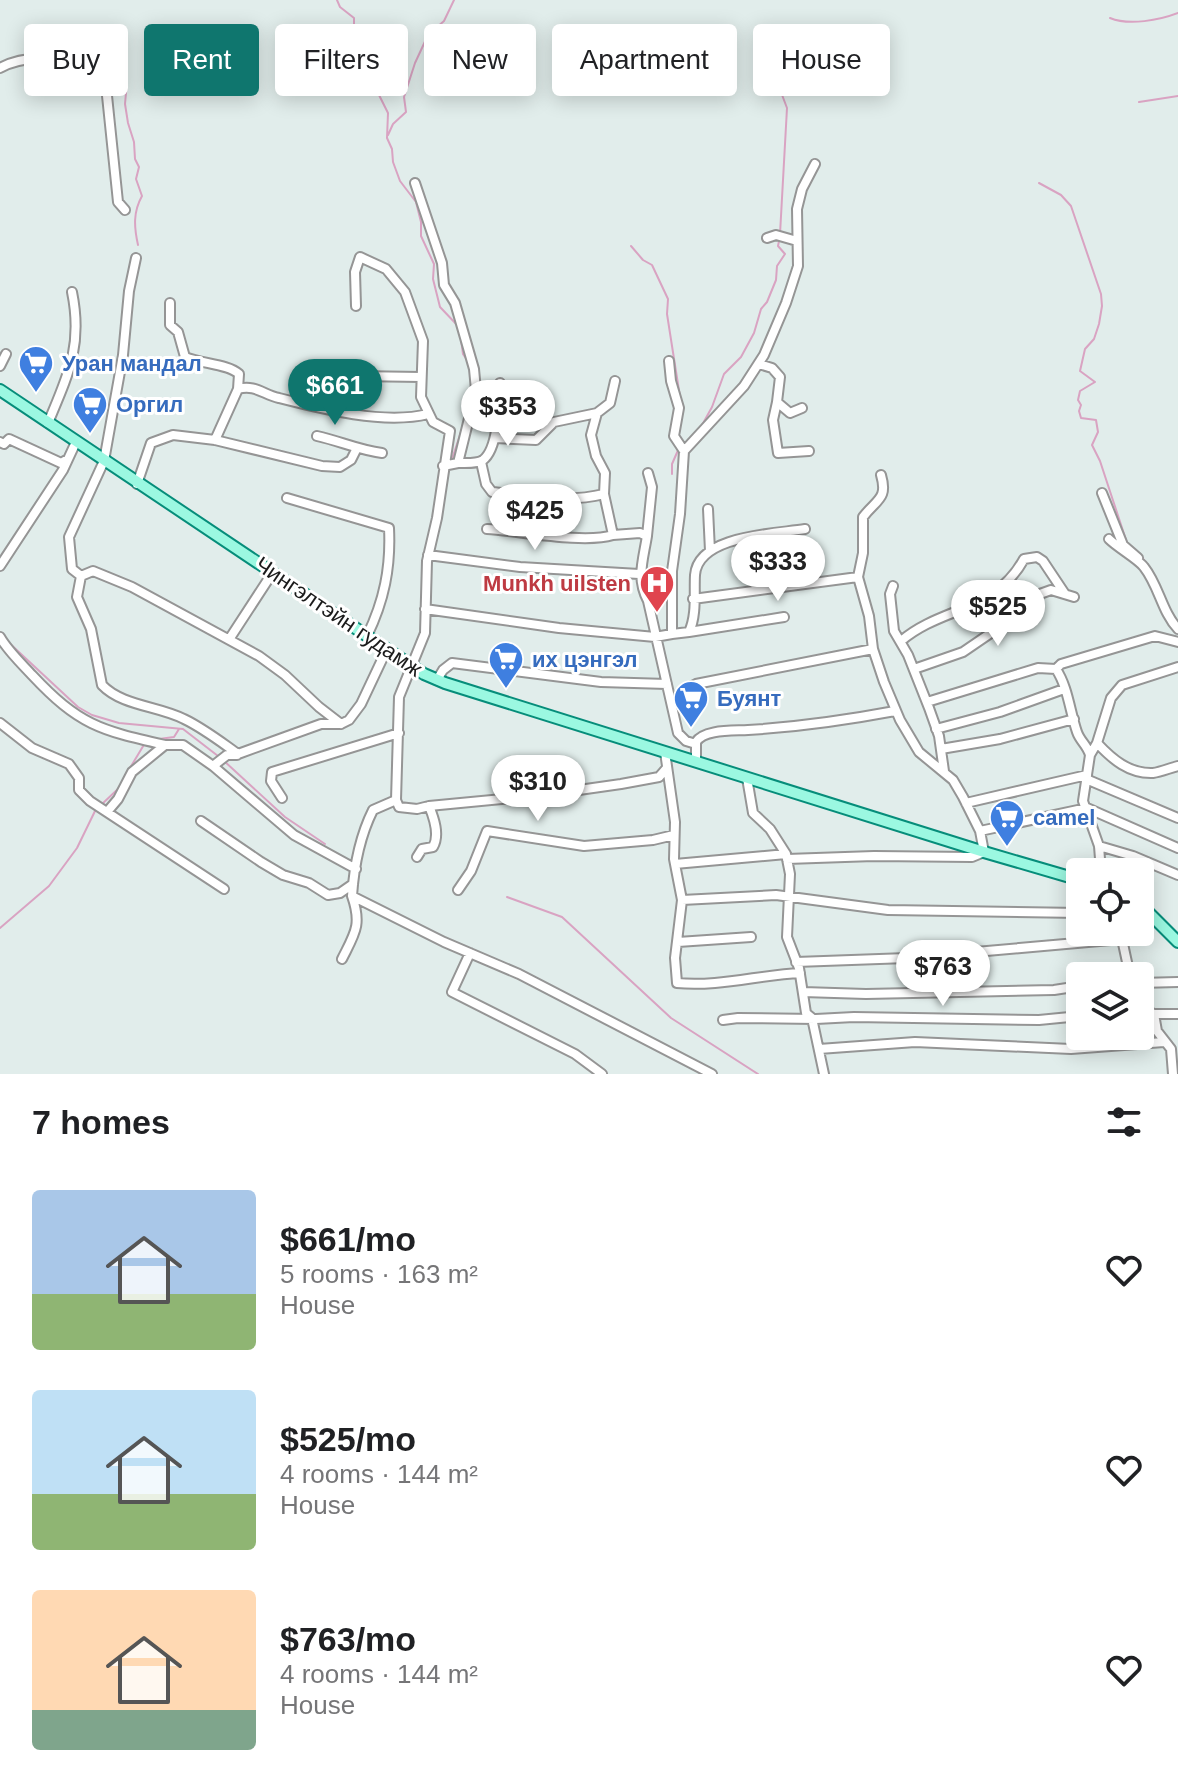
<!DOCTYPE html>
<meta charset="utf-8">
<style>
body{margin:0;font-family:Helvetica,sans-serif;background:#f2f2f2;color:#202124;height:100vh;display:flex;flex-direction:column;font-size:30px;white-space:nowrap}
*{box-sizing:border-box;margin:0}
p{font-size:26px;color:#757577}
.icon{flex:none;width:44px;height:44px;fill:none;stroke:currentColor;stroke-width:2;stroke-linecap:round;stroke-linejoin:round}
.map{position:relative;height:1074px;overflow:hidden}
.sheet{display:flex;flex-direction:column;background:#fff;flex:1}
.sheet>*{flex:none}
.guide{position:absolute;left:24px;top:24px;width:1130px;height:72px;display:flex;gap:16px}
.tools{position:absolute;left:1066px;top:858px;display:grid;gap:16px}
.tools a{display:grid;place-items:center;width:88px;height:88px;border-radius:8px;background:#fff;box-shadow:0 4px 20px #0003;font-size:40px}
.price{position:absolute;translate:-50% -68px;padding:0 18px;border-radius:28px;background:#fff;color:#222;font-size:26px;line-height:52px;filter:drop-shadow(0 2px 4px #0008)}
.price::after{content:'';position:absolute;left:50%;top:48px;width:24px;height:18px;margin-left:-12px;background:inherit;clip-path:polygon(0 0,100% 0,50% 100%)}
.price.active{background:#0f766e;color:#fff}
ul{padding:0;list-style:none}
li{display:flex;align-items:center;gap:24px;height:200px;padding:0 32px}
li span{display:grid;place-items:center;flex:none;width:224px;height:160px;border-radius:8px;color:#555}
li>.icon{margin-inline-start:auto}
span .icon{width:96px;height:96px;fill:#fffc;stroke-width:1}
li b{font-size:34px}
h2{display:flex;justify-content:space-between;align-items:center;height:96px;padding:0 32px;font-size:34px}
.tag{padding:0 28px;border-radius:8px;background:#fff;box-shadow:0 4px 20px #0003;font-size:28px;line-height:72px}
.tag.active{background:#0f766e;color:#fff}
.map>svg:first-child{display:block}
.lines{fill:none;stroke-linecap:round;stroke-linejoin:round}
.stream{stroke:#d9a3c2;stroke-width:2}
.minor-casing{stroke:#959595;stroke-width:12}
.major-casing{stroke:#068d7a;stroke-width:14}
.minor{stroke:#fff;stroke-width:8}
.major{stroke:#9bf8e1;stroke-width:10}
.labels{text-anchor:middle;stroke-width:6;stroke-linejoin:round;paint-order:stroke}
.shop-label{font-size:22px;font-weight:bold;fill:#366cbe;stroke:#fff;text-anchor:start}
.health-label{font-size:22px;font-weight:bold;fill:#be3a42;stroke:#fff;text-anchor:end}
.street-label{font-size:22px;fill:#1b1b1b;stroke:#fff}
</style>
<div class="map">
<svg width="1178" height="1074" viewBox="0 0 1178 1074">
<rect width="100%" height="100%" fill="#e1edeb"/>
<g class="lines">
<!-- stream -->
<path class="stream" d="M337 0 340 7 354 18V31L365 52 377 91 388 113 387 138 392 149 393 162 400 181 416 202 421 222V236L434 264 433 279 440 307 459 327
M1110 18C1129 26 1160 20 1178 13
M768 40 765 50 787 108 780 234
M127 82 125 104 128 123 134 142 135 159 139 167 136 179 142 196C133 212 134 227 138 245
M1139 102 1178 96
M388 135 393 124 406 112 404 97 415 63 428 35 444 21 454 0
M1039 183 1061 195 1071 206 1101 294 1102 306 1099 324 1094 339 1085 349 1080 371 1095 382 1080 391 1078 400 1081 405 1079 411 1081 418 1096 420 1098 432 1092 445 1100 461 1127 543 1140 554 1148 566
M631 246 643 260 652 265 668 299 667 314 680 397
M460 332 463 354 467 360
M701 427 712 407 724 374 741 357 754 333 761 309 767 302 776 280 777 266 785 254 778 246 779 241
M452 459 464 423
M672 474V464L679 448
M1159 585 1166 601
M7 641 78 707 92 715 119 723 183 729 218 756
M159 739 174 737 179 729
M223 760 285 817 325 844
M130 768 145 743
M101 805 119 788
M507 897 562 917 671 1018 758 1074
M0 928 49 886 77 848 96 809"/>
<!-- minor casing -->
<g class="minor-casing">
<path id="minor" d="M0 68C34 50 78 60 106 86L118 202 125 210
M415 183 442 263 444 285 455 303 474 369 476 390 458 463 443 466
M767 238 776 235 797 241
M170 303V325L178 332 185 357C202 364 228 364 239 374L238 389 215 440
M356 306 355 272 360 257 386 269 405 292 423 341 421 397 433 422 450 431 437 518 427 561 425 633 399 697 396 800 373 810C360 836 354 867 352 896L444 942 519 974 712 1074
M669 361 671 381 679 408 674 436 684 451
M759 364 772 368 780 377 777 402 790 413 802 408
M0 366 6 354
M355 376 421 377
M238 389C255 384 264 395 279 398 322 409 384 425 428 414
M777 402 773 420 778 453 809 451
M597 413 591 435 596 456 605 473 604 494 613 535 640 533 647 536C643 561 636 578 648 601L678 733 686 741 696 744
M48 423C68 375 83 346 72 292
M317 436C340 441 358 450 382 453
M495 438 536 440 554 422 597 413 610 403 615 381
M0 442 4 444 9 439 61 463 68 459
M481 462 486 484 492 492C529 496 568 503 604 494
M458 463C466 463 477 464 483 460 499 448 499 401 500 383
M137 484 151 443 173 435 215 440 322 466 340 467 351 460 356 450
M1102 493 1123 545 1138 558
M287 498 389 528C391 568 384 601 367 636
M708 509 710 551
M487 529C520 531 584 544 613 535
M647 536 652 487 648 473
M1109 539C1118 548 1138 559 1144 567 1159 586 1162 612 1178 629
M428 555 520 567 639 574
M0 566 63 470 76 442
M81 576 72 569 69 537 104 461 123 355 129 291 136 258
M893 586 890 594 894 631 908 655 929 708 939 736 944 771
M693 599 858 577
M425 609 559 628 655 637 672 634V571L680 514 684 451 744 386 764 355 786 303 798 266 797 209 802 189 815 164
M689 632 784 617
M672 634 689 632C697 615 694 593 695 575 698 535 775 534 805 529
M0 637C8 651 21 663 32 675 79 725 99 730 165 745
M230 638 273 572
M901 641C942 606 994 613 1024 559L1037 557 1043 561 1065 594
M914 669 963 652 1023 611 1037 595 1051 590 1074 597
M1056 669 1061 664 1155 636 1178 642
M437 680 443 670 452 663 601 682 667 684
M927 702 1038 668 1056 669C1068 687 1070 712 1077 732 1080 741 1087 745 1090 755
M672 703 682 699 690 687 696 684 873 649
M0 723 32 748 69 764 79 778V790L90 801 224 889
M341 724 319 707 285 675 259 656 132 587 93 571 81 576 77 597 91 629 102 685C122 706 159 706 184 719 203 728 221 742 238 754L321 724H341L349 720 361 704 387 649
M936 729 1000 712 1064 689
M1097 743C1112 759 1129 774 1153 773 1161 772 1170 768 1178 766
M941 749 1000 739 1074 719
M665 752 675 822 674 859 682 900 675 958 677 983C718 987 759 975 800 973
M696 762V742C704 729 733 731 748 730 798 727 847 720 895 711
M213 766 294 835 356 869
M747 778 753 813 770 829 786 854 790 874 787 937 799 968 806 1013 812 1018 824 1074
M1086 779 1178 818
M282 798 271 781 272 772 399 733
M396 800 399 807 417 809 429 806C434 818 440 835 433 847L422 849 417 857
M966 803 1087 775
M429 806 544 795 621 784 659 777 666 769
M107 812 118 799 132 772 165 745H183L213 766 227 755H237
M201 821 261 862 283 875 309 883 328 895 340 893 353 884
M980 831 1087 808 1178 848
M1099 846 1133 856 1178 875
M787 859 874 856 972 857 984 852 980 831 963 797 953 780 919 752 900 720 884 682 873 649 869 616 858 577 863 553V517C877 499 888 499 881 475
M675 864 786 854
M1101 872 1099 846 1083 801 1090 755 1097 743 1111 698 1122 685 1178 667
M458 890 471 871 487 831 584 846 653 840 674 835
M682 900 776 895 888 910 1080 913
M1118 932 1122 939 1130 976
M678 942 751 937
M470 953 452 992 575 1054 602 1074
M342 959C355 933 362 925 352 896
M796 962 907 958 1122 939
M1140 983 1178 982
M803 992 866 994 1054 990 1080 986
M1140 993 1147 1011 1154 1014 1157 1031 1171 1049 1173 1074
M1154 1014H1178
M723 1020 738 1018 816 1019 854 1017 1039 1020 1080 1016
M819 1049 915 1042 1071 1049 1164 1042"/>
</g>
<!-- major casing -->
<g class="major-casing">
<path id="major" d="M0 390 424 674 445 683 984 852 1080 880
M1140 904 1178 942"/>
</g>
<!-- minor -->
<use href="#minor" class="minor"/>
<!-- major -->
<use href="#major" class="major"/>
</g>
<!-- icons -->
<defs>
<g id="supermarket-pin" transform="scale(1.8)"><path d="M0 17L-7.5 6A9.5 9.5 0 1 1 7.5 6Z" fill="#3f7fe0" stroke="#fff"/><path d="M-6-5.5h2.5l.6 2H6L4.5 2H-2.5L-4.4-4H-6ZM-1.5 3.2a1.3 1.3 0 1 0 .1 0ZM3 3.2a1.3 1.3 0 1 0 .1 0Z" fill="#fff"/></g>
<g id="hospital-pin" transform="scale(1.8)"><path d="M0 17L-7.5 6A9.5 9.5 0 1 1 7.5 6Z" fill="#e0444e" stroke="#fff"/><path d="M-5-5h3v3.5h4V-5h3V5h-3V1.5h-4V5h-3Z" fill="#fff"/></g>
</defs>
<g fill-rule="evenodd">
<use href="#supermarket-pin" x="36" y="363"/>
<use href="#supermarket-pin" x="90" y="404"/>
<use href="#hospital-pin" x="657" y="583"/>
<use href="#supermarket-pin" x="506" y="659"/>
<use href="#supermarket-pin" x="691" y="698"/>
<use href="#supermarket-pin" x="1007" y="817"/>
</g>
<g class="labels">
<!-- shop labels -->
<g class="shop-label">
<text x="62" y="371">Уран мандал</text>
<text x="116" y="412">Оргил</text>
<text x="532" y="667">их цэнгэл</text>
<text x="717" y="706">Буянт</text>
<text x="1033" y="825">camel</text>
</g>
<!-- health labels -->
<g class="health-label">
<text x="631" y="591">Munkh uilsten</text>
</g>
<!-- street labels -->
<g class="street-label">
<text transform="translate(339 616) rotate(34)" y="8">Чингэлтэйн гудамж</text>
</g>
</g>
</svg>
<div class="tools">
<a><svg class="icon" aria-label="locate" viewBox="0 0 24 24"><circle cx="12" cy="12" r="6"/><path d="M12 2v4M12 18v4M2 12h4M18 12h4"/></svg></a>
<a><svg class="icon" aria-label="layers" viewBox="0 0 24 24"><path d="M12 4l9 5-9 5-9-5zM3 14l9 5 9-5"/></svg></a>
</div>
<b class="price active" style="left:335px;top:427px">$661</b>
<b class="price" style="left:508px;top:448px">$353</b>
<b class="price" style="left:535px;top:552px">$425</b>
<b class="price" style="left:778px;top:603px">$333</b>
<b class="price" style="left:998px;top:648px">$525</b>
<b class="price" style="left:538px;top:823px">$310</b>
<b class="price" style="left:943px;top:1008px">$763</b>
<div class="guide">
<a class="tag">Buy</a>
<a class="tag active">Rent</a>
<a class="tag">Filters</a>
<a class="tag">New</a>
<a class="tag">Apartment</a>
<a class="tag">House</a>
</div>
</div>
<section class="sheet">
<h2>7 homes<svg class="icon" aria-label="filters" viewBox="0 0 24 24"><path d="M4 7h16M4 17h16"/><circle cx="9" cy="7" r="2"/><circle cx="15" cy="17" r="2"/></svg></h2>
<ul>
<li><span style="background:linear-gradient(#a9c7e8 65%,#8fb573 0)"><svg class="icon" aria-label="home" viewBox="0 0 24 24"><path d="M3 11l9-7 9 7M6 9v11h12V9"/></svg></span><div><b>$661/mo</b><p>5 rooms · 163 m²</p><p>House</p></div><svg class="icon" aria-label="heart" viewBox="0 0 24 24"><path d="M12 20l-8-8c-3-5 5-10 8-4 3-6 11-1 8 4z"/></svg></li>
<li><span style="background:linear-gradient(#bfe0f5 65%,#8fb573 0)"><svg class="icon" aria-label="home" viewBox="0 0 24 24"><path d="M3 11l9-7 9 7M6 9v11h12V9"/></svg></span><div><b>$525/mo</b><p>4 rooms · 144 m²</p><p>House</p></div><svg class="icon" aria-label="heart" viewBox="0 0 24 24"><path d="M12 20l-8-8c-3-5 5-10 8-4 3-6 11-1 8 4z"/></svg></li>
<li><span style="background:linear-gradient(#ffd9b3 75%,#7fa58c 0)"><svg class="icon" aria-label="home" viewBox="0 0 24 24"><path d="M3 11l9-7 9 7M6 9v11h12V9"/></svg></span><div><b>$763/mo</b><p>4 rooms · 144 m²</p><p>House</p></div><svg class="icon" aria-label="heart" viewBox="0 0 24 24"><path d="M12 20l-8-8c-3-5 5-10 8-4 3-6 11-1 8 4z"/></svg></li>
</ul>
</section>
